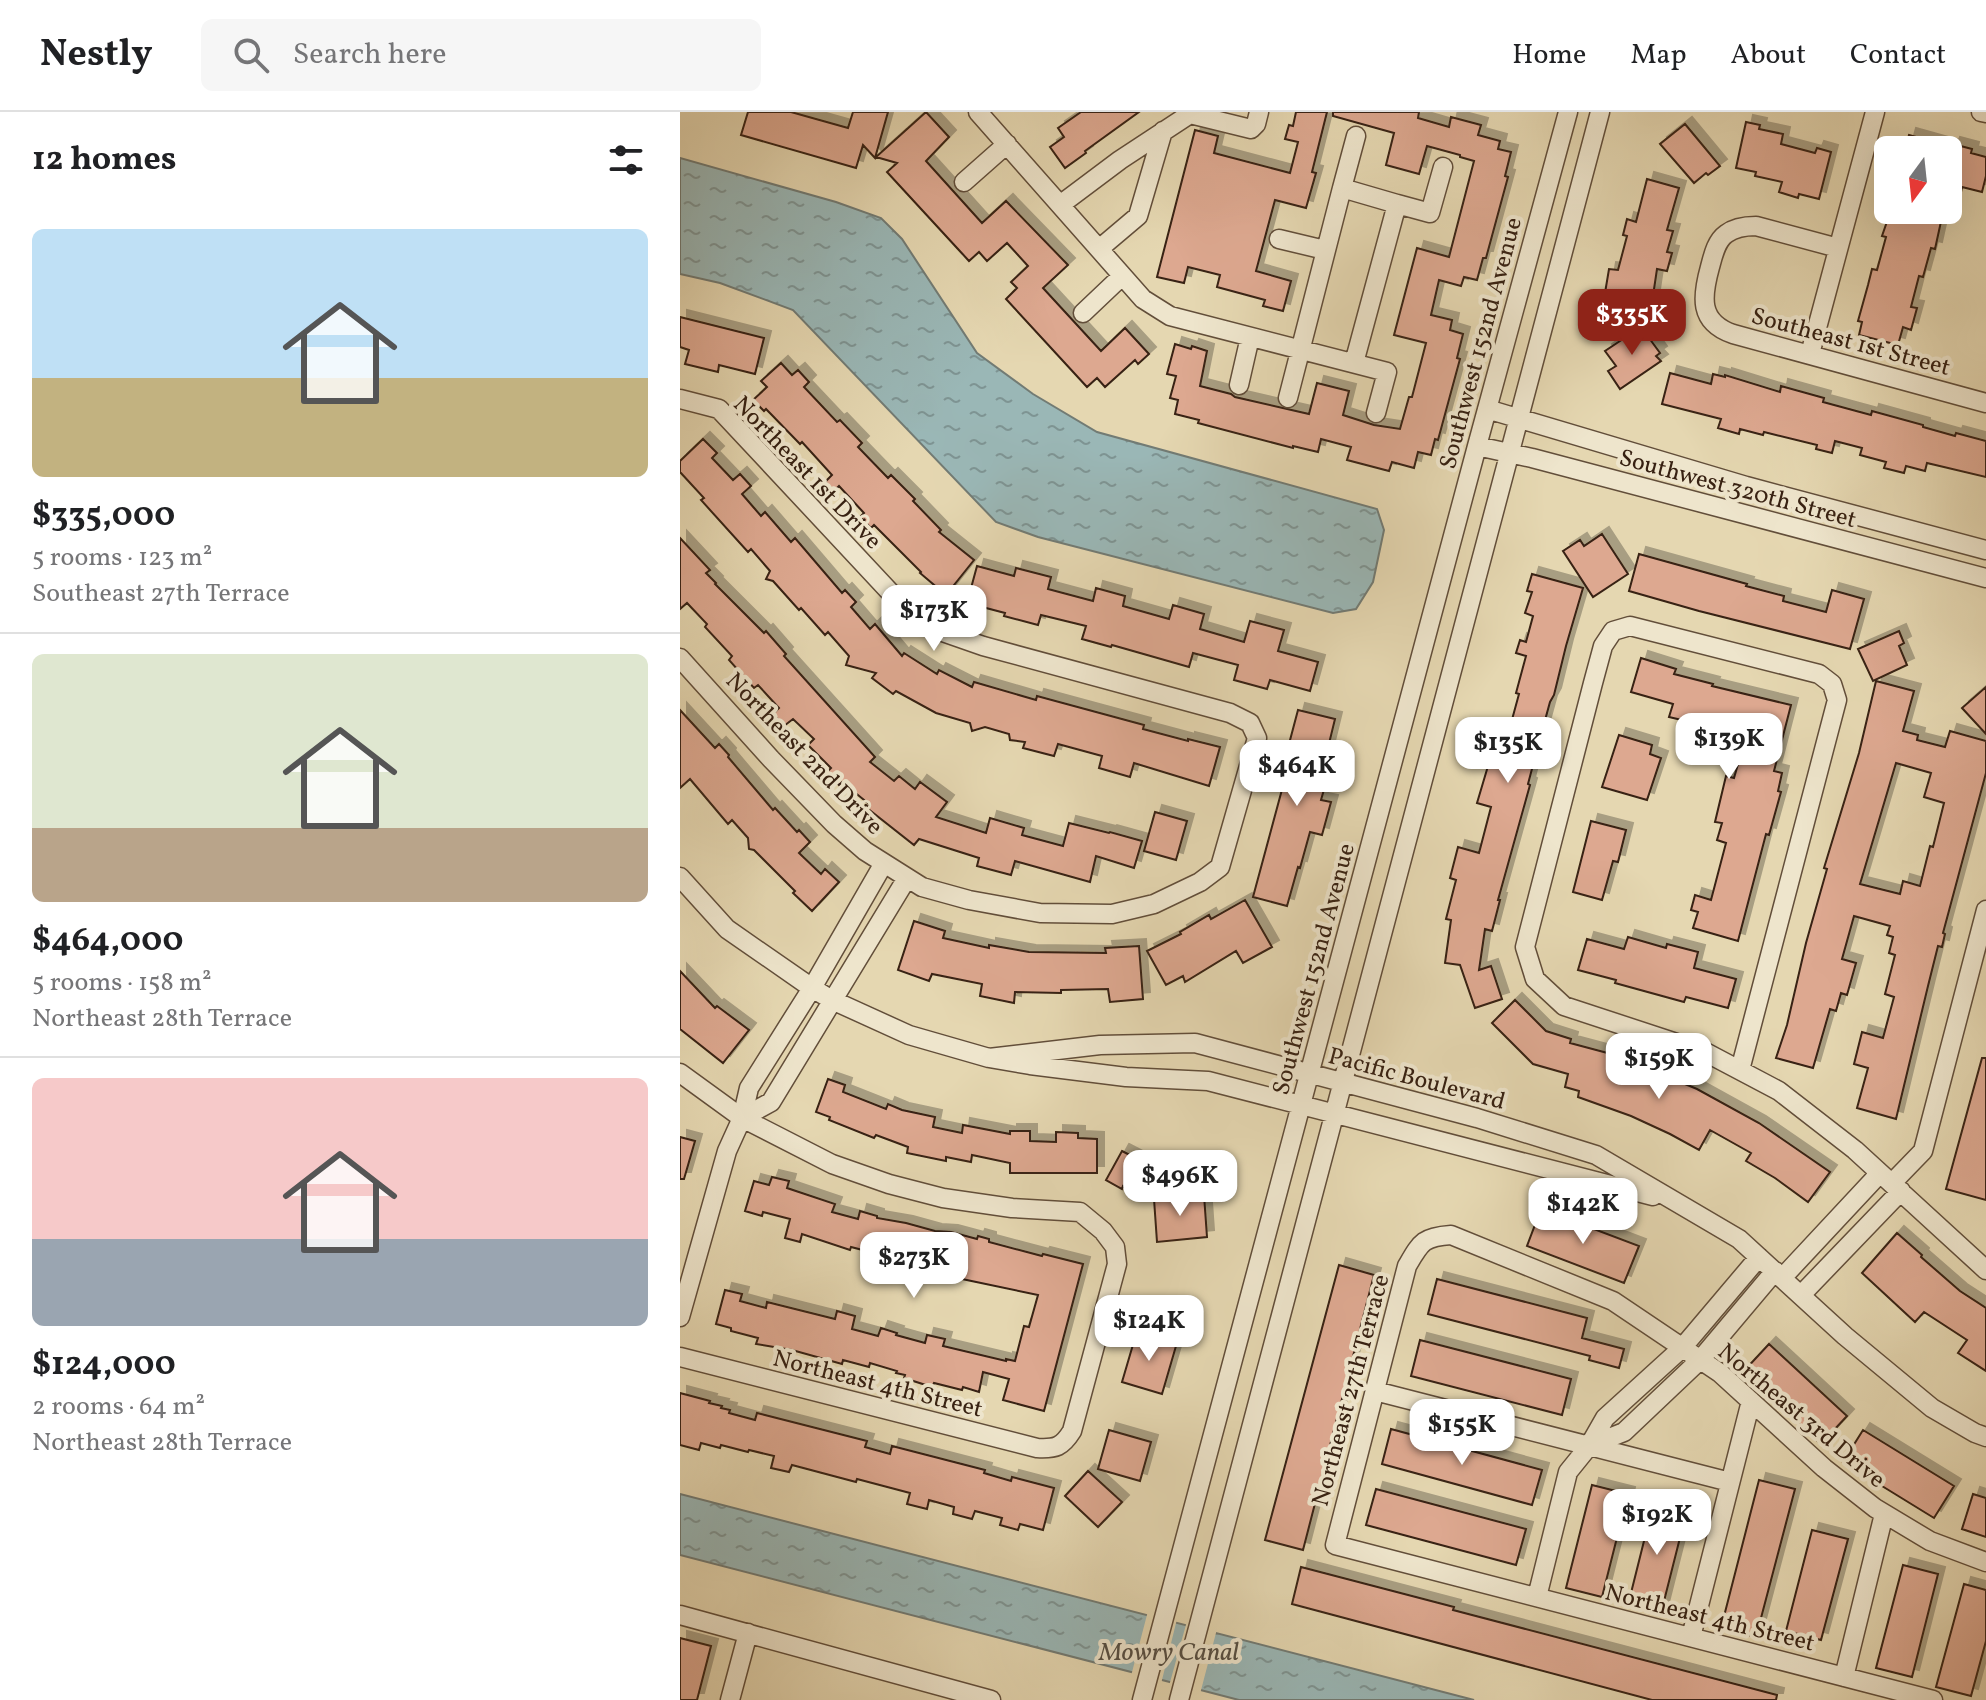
<!DOCTYPE html>
<meta charset="utf-8">
<style>
body{margin:0;font-family:Vollkorn,serif;background:#f6f6f6;color:#202124;height:100vh;display:flex;flex-direction:column;font-size:30px;white-space:nowrap}
*{box-sizing:border-box;margin:0}
p{font-size:26px;color:#757577}
.icon{flex:none;width:44px;height:44px;fill:none;stroke:currentColor;stroke-width:2;stroke-linecap:round;stroke-linejoin:round}
.map{position:relative;flex:1;overflow:hidden}
.panel{display:flex;flex-direction:column;background:#fff;width:680px}
.panel>*{flex:none}
.needle{width:52px;rotate:195deg}
.tools{position:absolute;left:1194px;top:24px;display:grid;gap:16px}
.tools a{display:grid;place-items:center;width:88px;height:88px;border-radius:12px;background:#fff;box-shadow:0 8px 32px #0002;font-size:40px}
.price{position:absolute;translate:-50% -68px;padding:0 18px;border-radius:16px;background:#fff;color:#222;font-size:26px;line-height:52px;filter:drop-shadow(0 2px 4px #0008)}
.price::after{content:'';position:absolute;left:50%;top:48px;width:24px;height:18px;margin-left:-12px;background:inherit;clip-path:polygon(0 0,100% 0,50% 100%)}
.price.current{background:#8f2418;color:#fff}
ul{padding:0;list-style:none}
li{display:grid;align-content:center;gap:16px;height:424px;padding:0 32px}
li+li{border-top:2px solid #e0e0e0}
li span{display:grid;place-items:center;height:248px;border-radius:12px;color:#555}
li>.icon{margin-inline-start:auto}
span .icon{width:144px;height:144px;fill:#fffc;stroke-width:1}
li b{font-size:34px}
h2{display:flex;justify-content:space-between;align-items:center;height:96px;padding:0 32px;font-size:34px}
header{display:flex;align-items:center;gap:48px;box-sizing:border-box;height:112px;padding:0 40px;background:#fff;border-bottom:2px solid #e0e0e0}
header strong{font-size:38px}
nav{display:flex;gap:44px;margin-inline-start:auto;font-size:28px}
.search{width:560px;height:72px;background:#f6f6f6;display:flex;align-items:center;gap:20px;box-sizing:border-box;padding:0 28px;border-radius:12px;color:#757577;font-size:30px}
main{display:flex;flex:1;min-height:0}
.map>svg:first-child{display:block}
.water{fill:url(#water-ripples);stroke:#727b74;stroke-width:2}
.pier{fill:#e5d7b1}
.building{fill:#dda890;stroke:#372112;stroke-width:2;fill-rule:evenodd;filter:url(#shadow)}
.lines{fill:none;stroke-linecap:round;stroke-linejoin:round}
.minor-casing{stroke:#624e3a;stroke-width:21}
.minor{stroke:#eee5cc;stroke-width:18}
.labels{text-anchor:middle;stroke-width:8;stroke-linejoin:round;paint-order:stroke}
.street-label{font-size:24px;fill:#372112;stroke:#eee5cc}
.water-label{font-size:26px;font-style:italic;fill:#554e43;stroke:#eee5cc}
</style>
<header>
<strong>Nestly</strong>
<div class="search"><svg class="icon" aria-label="search" viewBox="0 0 24 24"><circle cx="10" cy="10" r="6"/><path d="M15 15l6 6"/></svg>Search here</div>
<nav><a>Home</a><a>Map</a><a>About</a><a>Contact</a></nav>
</header>
<main>
<section class="panel">
<h2>12 homes<svg class="icon" aria-label="filters" viewBox="0 0 24 24"><path d="M4 7h16M4 17h16"/><circle cx="9" cy="7" r="2"/><circle cx="15" cy="17" r="2"/></svg></h2>
<ul>
<li><span style="background:linear-gradient(#bfe0f5 60%,#c2b280 0)"><svg class="icon" aria-label="home" viewBox="0 0 24 24"><path d="M3 11l9-7 9 7M6 9v11h12V9"/></svg></span><div><b>$335,000</b><p>5 rooms · 123 m²</p><p>Southeast 27th Terrace</p></div></li>
<li><span style="background:linear-gradient(#dfe7d0 70%,#b9a48a 0)"><svg class="icon" aria-label="home" viewBox="0 0 24 24"><path d="M3 11l9-7 9 7M6 9v11h12V9"/></svg></span><div><b>$464,000</b><p>5 rooms · 158 m²</p><p>Northeast 28th Terrace</p></div></li>
<li><span style="background:linear-gradient(#f6c9c9 65%,#9aa5b1 0)"><svg class="icon" aria-label="home" viewBox="0 0 24 24"><path d="M3 11l9-7 9 7M6 9v11h12V9"/></svg></span><div><b>$124,000</b><p>2 rooms · 64 m²</p><p>Northeast 28th Terrace</p></div></li>
</ul>
</section>
<div class="map">
<svg width="1306" height="1588" viewBox="0 0 1306 1588">
<defs>
<pattern id="water-ripples" width="26" height="14" patternUnits="userSpaceOnUse" patternTransform="scale(2)"><rect width="26" height="14" fill="#9ab7b6"/><path d="M2 4q2-2 4 0t4 0M15 11q2-2 4 0t4 0" fill="none" stroke="#7e9493"/></pattern>
<filter id="shadow"><feDropShadow dx="7" dy="-7" stdDeviation="0" flood-color="#0004"/></filter>
</defs>
<rect width="100%" height="100%" fill="#e5d7b1"/>
<filter id="stains"><feTurbulence type="fractalNoise" baseFrequency=".0025" numOctaves="4"/><feColorMatrix values="0 0 0 0 .2 0 0 0 0 .09 0 0 0 0 .02 0 0 0 .5 -.17"/></filter>
<radialGradient id="worn" r=".72"><stop offset=".6" stop-color="#630" stop-opacity="0"/><stop offset="1" stop-color="#630" stop-opacity=".3"/></radialGradient>
<!-- water -->
<path class="water" d="M0 46 156 90 201 106 222 127 297 241 353 282 417 320 697 397 704 418 693 470 676 497 653 501 358 425 316 410 113 198 40 171 0 162Z
M0 1382 794 1588H559L0 1443Z"/>
<!-- pier -->
<path class="pier" d="M468 1499 497 1507 481 1572 451 1564Z
M507 1509 537 1517 520 1582 489 1574Z"/>
<!-- building -->
<path class="building" d="M68 0H111L168 16 173 0H208L195 46 183 33 176 56 61 23Z
M246 0 269 25 246 49 302 111 326 89 388 153 363 176 421 239 445 216 469 242 458 252 455 248 425 275 417 266 407 275 326 187 337 176 331 170 348 154 327 131 307 149 299 140 289 149 207 60 217 51 196 45Z
M401 0H459L405 39 406 41 385 56 370 35 384 25 378 16Z
M616 0H647L632 60 636 61 626 96 595 88 576 159 611 169 603 199 583 194 585 188 537 175 540 163 508 155 504 171 477 165 515 18 538 24 534 41 610 61 618 30 605 27 609 13 613 14Z
M653 0H739L738 6 769 15 771 5 801 13 798 23 820 29 818 37 831 40 825 64 828 65 806 146H803L797 168 784 165 781 174 759 168 751 203 772 208 770 218 783 222 777 246 780 247 758 328 755 327 751 343 738 340 734 356 712 350 709 359 667 348 671 335 641 327 638 340 613 334V336L518 311 519 308 495 302 498 288 490 286 496 264 487 262 495 232 511 237 512 234 527 239 520 274 551 282 555 285 629 302 637 271 669 279 663 303 694 313 720 317 729 285H732L746 231 714 223 737 136 769 145 794 49 780 45V43L747 34 739 62 706 53 714 21 653 4Z
M1066 10 1080 13 1079 17 1103 22 1101 32 1135 41 1137 36 1151 40 1139 87 1119 82 1118 86 1099 80 1102 70 1075 64 1076 60 1056 56Z
M1005 12 1040 54 1028 63 1026 61 1014 71 980 32Z
M1229 23 1272 35 1273 32 1292 37 1291 41 1306 45V64L1302 80 1282 75 1281 80 1268 77V35V38H1225Z
M967 67 999 76 987 118 993 119 987 140 992 141 987 159 977 157 973 184H969L966 203 918 195 921 180 925 181 929 157 938 158 947 124 943 123 947 107 956 110Z
M1211 98H1234L1262 105 1255 137 1251 136 1243 165 1239 164 1231 195 1237 196 1231 218 1223 215 1218 233 1179 223 1182 210 1178 209 1188 173 1192 157 1197 158 1206 125 1202 124Z
M0 205 84 226 75 262 39 253 38 260 5 252 9 238 0 235Z
M961 215 980 241 976 244 981 249 940 277 928 259 936 254 925 239Z
M101 251 112 263 118 258 129 270 124 275 157 310 160 308 182 331 178 335 208 366 211 363 235 387 233 389 261 418 259 420 294 448 266 483 240 461 241 460 194 413 191 416 180 405 184 401 159 374 154 379 145 370 152 363 122 330 120 332 86 297 84 299 73 288 87 275 81 269Z
M990 261 1031 272 1033 262 1045 265V263L1100 280 1101 274 1144 286 1143 290 1191 303 1192 299 1243 313V315L1275 324 1276 321 1306 329V365L1247 351 1245 359 1226 354 1224 361 1204 356 1206 350 1180 343 1182 336 1155 329 1152 341 1136 337 1137 333 1084 320 1083 323 1060 317 1059 322 1038 316 1041 307 982 292Z
M23 327 37 341 32 346 53 368 60 362 71 374 62 382 81 404 85 400 111 430 115 426 162 481 165 478 176 490 171 495 190 517 195 512 222 544 224 541 257 562 259 558 292 575 294 570 356 588 357 584 464 613 463 617 508 629V627L540 635 529 674 454 651 450 665 419 656 422 644 378 632 374 644 343 636 345 630 330 628 329 622 305 615 292 619 290 611 256 601 216 579 213 582 192 566 196 561 166 553 169 544 148 520 145 523 121 496 119 498 93 469 86 467 90 459 71 437 68 440 21 388 24 386 0 360V349Z
M922 422 948 462 913 485 883 439 900 428 904 434Z
M0 426 30 458 26 461 36 471 35 472 84 521 86 519 106 542 104 544 195 645 190 650 214 669 219 664 235 677 240 670 267 690 256 705 306 721 310 706 344 716 342 723 383 734 389 711 429 721 430 720 462 729 454 756 416 744 410 770 335 749 331 763 297 754 299 746 239 727 234 733 187 696 189 692 162 670 159 673 147 660 151 656 128 633 134 627 113 607 104 614 93 602 99 596 78 573 74 576 49 548 52 544 25 515 27 512 7 491 0 497Z
M959 442 1067 472 1066 474 1104 484 1103 489 1146 500 1152 478 1184 487 1170 537 1019 499 949 479Z
M297 454 334 464 336 456 371 465 368 477 413 489 416 476 445 484 443 494 489 507 493 493 524 502 520 517 564 530 570 509 604 518 598 539 638 550 630 579 590 568 587 577 554 568 558 553 513 541 509 555 432 533 431 535 402 527 406 514 361 503 358 513 324 504 325 501 287 491Z
M852 462 903 476 886 534 874 583 870 590 858 634 848 672 850 673 818 788H820L812 819 805 817 799 858 811 854 822 887 795 896 780 853 765 851 771 808 766 807 776 768 770 766 778 735 799 741 811 695 797 691 808 654 800 652 808 621 827 626 839 582 836 581 846 544 836 541 840 528 846 530 853 504 845 501 852 480 847 479Z
M1219 519 1224 531 1219 534 1227 553 1193 569 1178 537Z
M961 546 996 557 994 562 1033 572 1032 574 1111 593 1094 659 1102 661 1098 679 1101 680 1089 723 1086 722 1058 829 1013 816 1018 800 1011 798 1015 783 1031 788 1046 731 1037 728 1042 711 1035 710 1046 664 1054 666 1064 631 1004 615 1006 609 989 605 993 592 951 580Z
M1196 569 1234 579 1223 619 1238 623 1237 628 1265 635 1270 619 1306 629V661L1263 821 1265 822 1262 835 1258 834 1248 874 1216 1007 1177 996 1188 956 1174 952 1182 920 1203 926 1214 885 1205 882 1215 843 1209 841 1213 825 1207 823 1210 814 1174 804 1162 847 1176 851 1167 883 1161 881 1156 899 1150 897 1133 956 1096 946 1107 913 1126 831 1147 757 1144 756 1179 641ZM1216 651 1251 661 1244 685 1264 691 1253 735 1250 734 1240 774 1223 769 1220 782 1180 772Z
M1306 575V622L1282 596Z
M0 598 35 636 39 632 49 643 48 645 93 698 95 696 117 720 119 718 130 730 119 741 141 762 145 757 159 770 132 799 113 781 115 779 74 738 69 737 68 726 52 708 48 712 10 667 0 676Z
M618 598 655 607 645 648 652 650 641 688 651 690 642 723 630 720 620 756 618 755 607 794 573 785 614 633 609 632Z
M939 623 972 633 970 642 981 646 967 688 922 675Z
M475 700 507 709 496 748 464 739Z
M911 709 946 718 938 750 933 749 922 788 893 780Z
M565 788 592 835 563 851 556 839 505 870 503 864 486 873 467 839 501 822 500 820 529 803 531 807Z
M234 809 265 819 263 826 309 836V833L349 840 426 841 425 836 459 834 463 887 430 890 428 877 381 878V881L335 880 334 891 300 884 302 872 252 862 249 869 218 858Z
M948 825 986 836 987 832 1018 840 1014 856 1056 867 1048 896 1006 885 1004 890 935 871 936 868 898 858 907 827 944 837Z
M0 859 35 896 37 894 69 918 43 951 0 917Z
M835 888 866 919 891 927 890 931 935 943 1017 977 1079 1011 1150 1060 1128 1090 1095 1066 1066 1049 1071 1041 1030 1018 1019 1038 990 1022 951 1004 898 985 899 979 885 975 888 962 853 952 812 911Z
M1302 946H1306V1088L1266 1077Z
M148 967 165 973 163 980 206 997 208 992 222 998 255 1005 253 1015 282 1021 283 1013 330 1022V1019H350V1029L376 1030V1020L398 1021V1026L417 1027V1061H330V1051L292 1043 291 1050 266 1045V1049L227 1041 228 1035 196 1023 194 1026 149 1008 150 1005 136 1000Z
M0 1025 15 1029 4 1067H0Z
M442 1039 473 1055 458 1082 443 1074 442 1077 426 1068Z
M92 1065 109 1069 107 1076 155 1092 152 1100 178 1107 180 1099 197 1104V1106L226 1111 255 1119 271 1120 297 1127 298 1124 309 1127V1130L362 1144 363 1142 403 1152 364 1299 323 1288 329 1267 303 1260 299 1280 283 1275 282 1278 254 1271 252 1275 224 1266 225 1263 216 1261 217 1259 190 1251 189 1255 163 1248 162 1252 112 1238 76 1232 78 1226 51 1219V1216L36 1212 45 1178 62 1182 60 1189 86 1196 87 1190 155 1207 157 1199 175 1204 172 1217 198 1224 201 1216 217 1221 216 1223 245 1231 247 1223 265 1227 263 1234 326 1249V1247L335 1249 344 1214 349 1215 358 1183 282 1167 236 1154 235 1156 197 1146 198 1142 171 1135 170 1138 122 1122 120 1130 105 1126 110 1107 83 1100 82 1104 65 1099 74 1069 89 1073Z
M524 1083 527 1125 477 1130 474 1087Z
M861 1097 959 1134 944 1171 847 1134Z
M1217 1121 1242 1143 1241 1145 1280 1179 1306 1196V1259L1278 1241 1287 1228 1244 1200 1235 1210 1182 1161Z
M659 1153 694 1163 623 1438 585 1428Z
M757 1167 907 1206 902 1226 944 1237 939 1256 909 1248 910 1244 748 1202Z
M457 1219 489 1229 488 1232 496 1234 482 1282 442 1270Z
M740 1228 891 1267 882 1303 731 1264Z
M1089 1232 1167 1304 1141 1332 1063 1260Z
M0 1281 30 1289 29 1291 42 1294 41 1296 50 1298 49 1301 75 1308 77 1301 187 1329 185 1335 210 1342 212 1334 305 1358 304 1361 331 1369 332 1365 374 1376 363 1418 340 1412 338 1418 320 1413 322 1406 295 1399 292 1407 273 1402 274 1395 249 1388 247 1397 227 1392 230 1381 177 1367 176 1370 112 1353 109 1360 91 1356 94 1344 69 1338 68 1340 41 1333 40 1336 21 1331 19 1338 0 1333Z
M711 1317 862 1358 852 1393 702 1352Z
M429 1318 471 1330 460 1369 418 1357Z
M1183 1318 1274 1374 1254 1406 1163 1350Z
M408 1359 442 1390 418 1415 385 1384Z
M1079 1368 1115 1377 1076 1525 1041 1516Z
M912 1373 948 1382 922 1485 886 1476Z
M696 1377 846 1417 836 1453 686 1413Z
M1293 1382 1306 1386V1425L1282 1417Z
M974 1389 1007 1398 981 1501 948 1493Z
M1132 1418 1168 1427 1141 1528 1106 1519Z
M1223 1453 1258 1462 1232 1565 1196 1556Z
M621 1455 774 1495 773 1498 1097 1583 1096 1588H972L612 1492Z
M1284 1472 1306 1478V1529L1291 1584 1256 1575Z
M0 1526 31 1534 17 1588H0Z"/>
<g class="lines">
<!-- minor casing -->
<g class="minor-casing">
<path id="minor" d="M298 0 463 187 490 204 707 260 696 301
M1301 0 1306 1
M284 70 327 32
M662 76 676 24
M717 92 750 101 763 55
M380 93 440 48 510 2 571 17 576 12 579 0
M599 127 645 138
M1158 136 1076 114C1066 114 1055 115 1046 122 1036 129 1033 144 1030 155 1022 184 1018 210 1053 222L1306 291
M419 137 458 104 483 19
M403 201 442 164
M1130 242 1195 0
M559 273 570 225
M608 286 662 76 717 92 674 251
M0 287 39 297 223 494 260 519 303 534 550 601 570 611 577 626 540 755 520 770 474 792 432 802 360 801 289 788 242 775 185 739 154 712 91 647 0 546
M807 297 1066 374 1306 438
M797 334 852 346 1306 466
M0 765 47 817 132 876 152 888 229 923 309 946 350 953 446 965 528 969 973 1084
M309 946 420 933 515 931 797 1006 916 1043 1059 1127 1165 1224 1252 1296 1295 1321 1306 1325
M1060 958 1157 588 1152 572 1139 562 950 514 933 519 923 534 913 571 845 835 855 867 884 894 1027 941 1099 979 1175 1038 1306 1158
M0 961 62 1006 152 1052 209 1072 263 1086 332 1096 400 1100 423 1119 435 1135 437 1152 392 1319C382 1335 376 1337 357 1336L0 1245
M62 1006 91 990 227 766
M1212 1071 1243 1039 1306 798
M1102 1166 1200 1061
M1121 1183 1221 1079
M0 1205 47 1039 62 1006 69 976 132 876 204 751
M695 1279 1050 1370
M909 1334 944 1320 1020 1248 1095 1159
M857 1485 888 1360 909 1334 925 1306 1002 1236 1079 1145
M0 1503 311 1588
M1011 1525 1071 1289
M1164 1565 1204 1402
M50 1588 68 1521
M462 1588 797 334 888 0
M499 1588 920 0
M1253 1588 655 1433 727 1154C741 1130 743 1125 771 1123L933 1189 1040 1261 1144 1356 1195 1396 1250 1429 1306 1450"/>
</g>
<!-- minor -->
<use href="#minor" class="minor"/>
</g>
<g class="labels">
<!-- street labels -->
<g class="street-label">
<text transform="translate(1171 229) rotate(15)" y="8">Southeast 1st Street</text>
<text transform="translate(800 231) rotate(-75)" y="8">Southwest 152nd Avenue</text>
<text transform="translate(128 360) rotate(46)" y="8">Northeast 1st Drive</text>
<text transform="translate(1058 376) rotate(15)" y="8">Southwest 320th Street</text>
<text transform="translate(125 641) rotate(46)" y="8">Northeast 2nd Drive</text>
<text transform="translate(633 857) rotate(-75)" y="8">Southwest 152nd Avenue</text>
<text transform="translate(737 966) rotate(15)" y="8">Pacific Boulevard</text>
<text transform="translate(198 1271) rotate(14)" y="8">Northeast 4th Street</text>
<text transform="translate(670 1278) rotate(-75)" y="8">Northeast 27th Terrace</text>
<text transform="translate(1122 1303) rotate(40)" y="8">Northeast 3rd Drive</text>
<text transform="translate(1030 1505) rotate(14)" y="8">Northeast 4th Street</text>
</g>
<!-- water labels -->
<g class="water-label">
<text x="489" y="1548">Mowry Canal</text>
</g>
</g>
<rect width="100%" height="100%" filter="url(#stains)"/>
<rect width="100%" height="100%" fill="url(#worn)"/>
</svg>
<div class="tools">
<a><svg class="needle" viewBox="-14 -14 28 28"><path d="M0-13l5 13h-10z" fill="#e53935"/><path d="M0 13l5-13h-10z" fill="#757577"/></svg></a>
</div>
<b class="price current" style="left:952px;top:245px">$335K</b>
<b class="price" style="left:254px;top:541px">$173K</b>
<b class="price" style="left:1049px;top:669px">$139K</b>
<b class="price" style="left:828px;top:673px">$135K</b>
<b class="price" style="left:617px;top:696px">$464K</b>
<b class="price" style="left:979px;top:989px">$159K</b>
<b class="price" style="left:500px;top:1106px">$496K</b>
<b class="price" style="left:903px;top:1134px">$142K</b>
<b class="price" style="left:234px;top:1188px">$273K</b>
<b class="price" style="left:469px;top:1251px">$124K</b>
<b class="price" style="left:782px;top:1355px">$155K</b>
<b class="price" style="left:977px;top:1445px">$192K</b>
</div>
</main>
